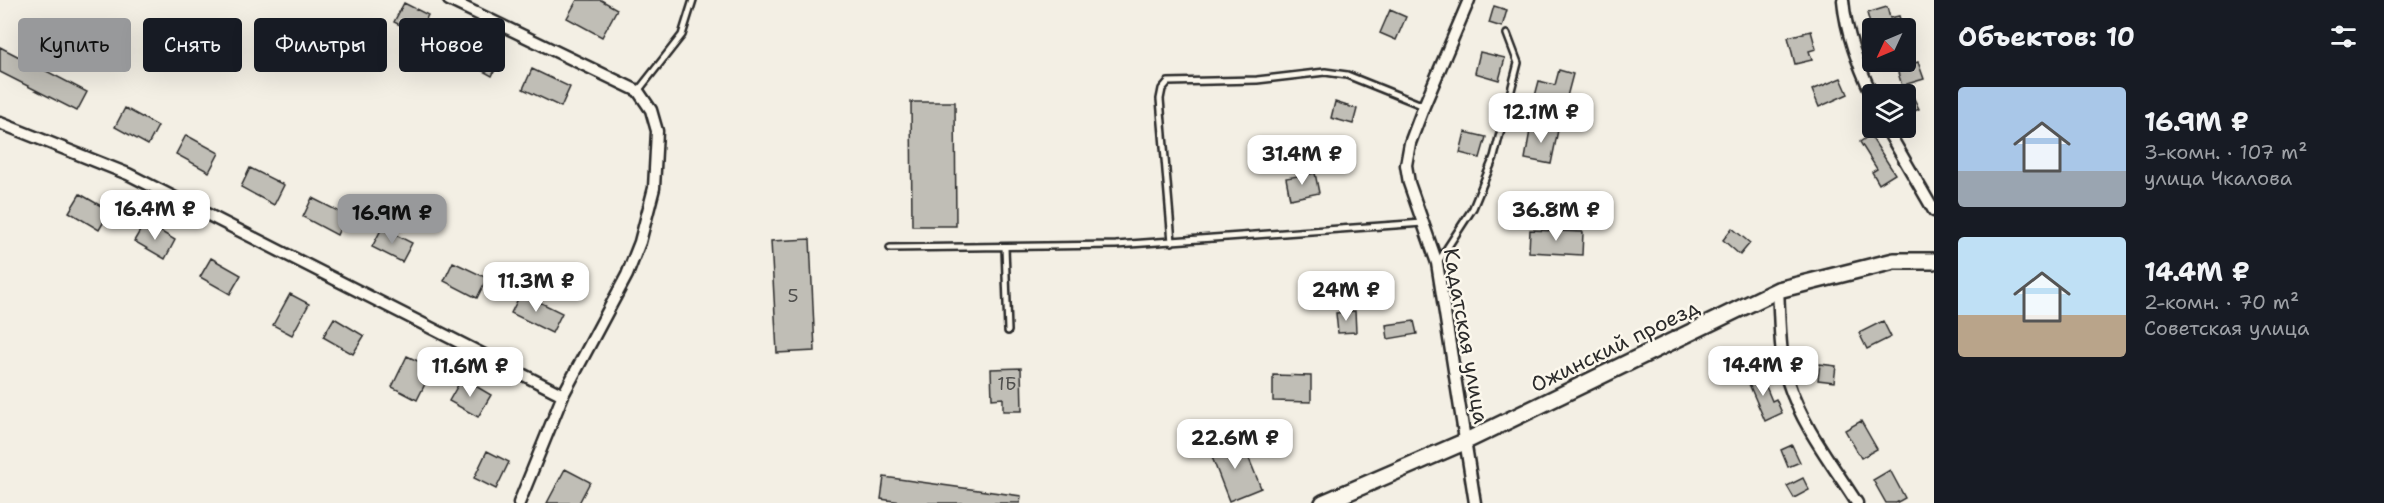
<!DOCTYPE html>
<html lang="ru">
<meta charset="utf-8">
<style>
body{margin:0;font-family:"Shantell Sans",sans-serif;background:#20242c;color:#f1f3f6;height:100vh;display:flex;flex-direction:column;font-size:22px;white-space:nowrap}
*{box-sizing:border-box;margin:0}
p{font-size:20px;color:#9ea1a6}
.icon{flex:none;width:33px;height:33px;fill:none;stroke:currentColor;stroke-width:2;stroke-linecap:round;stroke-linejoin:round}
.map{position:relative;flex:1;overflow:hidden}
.drawer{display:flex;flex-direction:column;background:#171b24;width:450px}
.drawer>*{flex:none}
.hud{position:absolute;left:18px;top:18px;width:570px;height:54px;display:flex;gap:12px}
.needle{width:39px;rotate:226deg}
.controls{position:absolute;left:1862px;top:18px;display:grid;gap:12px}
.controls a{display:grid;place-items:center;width:54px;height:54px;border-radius:6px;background:#171b24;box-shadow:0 6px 24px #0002;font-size:30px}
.price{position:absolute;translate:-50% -51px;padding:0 14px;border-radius:12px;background:#fff;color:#222;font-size:20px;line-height:39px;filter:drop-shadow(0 2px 3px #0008)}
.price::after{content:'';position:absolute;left:50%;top:36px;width:18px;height:14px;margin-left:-9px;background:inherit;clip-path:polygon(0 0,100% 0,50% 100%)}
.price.current{background:#98999b;color:#111}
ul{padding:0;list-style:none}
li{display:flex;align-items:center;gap:18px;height:150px;padding:0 24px}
li span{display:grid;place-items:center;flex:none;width:168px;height:120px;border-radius:6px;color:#555}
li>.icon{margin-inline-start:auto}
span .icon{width:72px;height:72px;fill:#fffc;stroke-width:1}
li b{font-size:26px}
h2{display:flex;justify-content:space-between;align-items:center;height:72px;padding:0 24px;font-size:26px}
.tag{padding:0 21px;border-radius:6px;background:#171b24;box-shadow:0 6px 24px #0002;font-size:21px;line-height:54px}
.tag.current{background:#98999b;color:#111}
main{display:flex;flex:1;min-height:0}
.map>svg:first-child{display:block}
.building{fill:#c0beb6;stroke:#2b2b2b;stroke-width:1.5}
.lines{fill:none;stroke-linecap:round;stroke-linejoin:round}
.service-casing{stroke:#2b2b2b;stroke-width:10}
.minor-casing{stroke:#2b2b2b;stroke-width:15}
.secondary-casing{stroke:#2b2b2b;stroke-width:20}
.service{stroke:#fbf7ec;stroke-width:5}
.minor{stroke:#fbf7ec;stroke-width:10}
.secondary{stroke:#fbf7ec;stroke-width:15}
.labels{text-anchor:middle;stroke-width:5;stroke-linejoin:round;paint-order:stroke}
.number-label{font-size:18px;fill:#50504e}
.street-label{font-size:21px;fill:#2b2b2b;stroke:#fbf7ec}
</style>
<main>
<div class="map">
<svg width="1934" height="503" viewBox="0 0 1934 503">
<rect width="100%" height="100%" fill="#f3efe4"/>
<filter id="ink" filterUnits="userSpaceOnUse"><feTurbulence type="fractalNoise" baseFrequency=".0167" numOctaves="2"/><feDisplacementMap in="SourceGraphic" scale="12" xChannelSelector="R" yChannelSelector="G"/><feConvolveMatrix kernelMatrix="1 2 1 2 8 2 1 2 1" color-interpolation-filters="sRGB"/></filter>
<g filter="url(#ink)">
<!-- building -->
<path class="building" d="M577 0H601L617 9 602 37 567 18Z
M404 3 428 15 418 34 394 22Z
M1494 6 1507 10 1502 27 1489 23Z
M1887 7 1890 18 1899 16 1903 28H1865V25L1870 24 1867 13Z
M1390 10 1406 17 1396 40 1380 33Z
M1811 31 1816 49 1809 51 1812 60 1795 64 1788 37Z
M467 38 502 56 492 76 457 57Z
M0 47 87 92 77 111 0 72Z
M1480 52 1505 58 1499 80 1475 73Z
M1918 62 1924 79 1907 84 1919 109 1905 116V85L1902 86 1897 69Z
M532 69 570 87 561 107 523 89Z
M1559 70 1573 74 1565 104 1535 96 1539 81 1555 85Z
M1841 78 1848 94 1819 107 1812 90Z
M911 102H955L956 226H912Z
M1335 102 1357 109 1353 124 1331 118Z
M125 108 158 126 148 145 115 127Z
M1531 125 1558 130 1551 164 1525 159Z
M1465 132 1486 137 1480 158 1460 153Z
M186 135 219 153 209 172 176 154Z
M1870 135 1895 174 1879 184 1872 172 1877 169 1860 142Z
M250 168 284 185 274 205 241 187Z
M1315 173 1319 193 1290 199 1286 178Z
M80 194 110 211 99 230 69 212Z
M312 198 346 215 337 235 303 217Z
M145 222 175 240 165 259 134 241Z
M382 228 412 243 402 262 372 247Z
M1732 228 1750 243 1740 255 1723 240Z
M1530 230 1583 232 1582 255 1529 252Z
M810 239 815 351 777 353 771 241Z
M211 258 241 275 230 294 200 277Z
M453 262 487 278 477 298 444 281Z
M521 293 562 313 552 333 511 313Z
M290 294 309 304 292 335 273 325Z
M1355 311 1356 332 1338 333 1336 313Z
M334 318 364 336 353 354 323 337Z
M1414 321 1417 334 1388 339 1386 325Z
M1883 321 1891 337 1867 349 1859 333Z
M407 356 433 368 417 400 392 387Z
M1820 364 1836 366 1834 382 1818 380Z
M1021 368 1022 411H1003V398L992 399 991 369Z
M1760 372 1772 401 1776 399 1782 413 1765 421 1746 377Z
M1273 375 1311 376V402L1273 401Z
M462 378 491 395 478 417 449 401Z
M1861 421 1877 449 1861 458 1845 430Z
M1241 439 1261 488 1229 501 1210 452Z
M1792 445 1800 462 1788 467 1781 450Z
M487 451 509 462 496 489 474 478Z
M565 469 590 482 579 503H547Z
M1890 470 1905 498 1896 503H1886L1873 480Z
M884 477 1021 496 1020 503H908L881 499Z
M1803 478 1809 490 1794 498 1787 486Z"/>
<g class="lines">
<!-- service casing -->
<g class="service-casing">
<path id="service" d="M638 91 682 35 693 0
M1172 242 1160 99 1162 89 1168 82 1257 80 1325 72 1347 75 1424 106
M1005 247 1008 331
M890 248 1116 245 1423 223
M1438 262 1473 208 1494 157 1518 63 1507 34"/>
</g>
<!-- minor casing -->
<g class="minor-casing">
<path id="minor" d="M449 0 638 91 651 110 657 131 654 188 640 242 627 275 563 395 519 503
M1469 0 1424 106 1410 143 1406 165 1409 183 1437 263 1475 503
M1843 0C1846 34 1858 64 1872 95
M0 123 128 174 563 395
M1886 128 1934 211
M1778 290C1780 320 1779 353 1788 382 1802 426 1833 465 1857 503"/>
</g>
<!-- secondary casing -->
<g class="secondary-casing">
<path id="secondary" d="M1323 503 1464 442 1778 290 1894 261H1934"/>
</g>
<!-- service -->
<use href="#service" class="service"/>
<!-- minor -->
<use href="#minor" class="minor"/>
<!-- secondary -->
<use href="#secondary" class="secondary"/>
</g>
</g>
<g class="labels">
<!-- number labels -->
<g class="number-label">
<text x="793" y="302">5</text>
<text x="1007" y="390">1Б</text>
</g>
<!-- street labels -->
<g class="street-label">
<text transform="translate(1466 336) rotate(80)" y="7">Кадатская улица</text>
<text transform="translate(1615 346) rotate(-26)" y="7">Ожинский проезд</text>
</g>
</g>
</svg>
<div class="controls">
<a><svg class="needle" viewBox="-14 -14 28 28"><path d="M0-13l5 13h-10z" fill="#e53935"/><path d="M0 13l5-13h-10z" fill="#9ea1a6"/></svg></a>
<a><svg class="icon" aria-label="layers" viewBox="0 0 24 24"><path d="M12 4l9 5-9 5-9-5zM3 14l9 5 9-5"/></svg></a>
</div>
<b class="price" style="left:1541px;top:144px">12.1M ₽</b>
<b class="price" style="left:1302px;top:186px">31.4M ₽</b>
<b class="price" style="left:155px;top:241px">16.4M ₽</b>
<b class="price" style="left:1556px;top:242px">36.8M ₽</b>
<b class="price current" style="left:392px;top:245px">16.9M ₽</b>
<b class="price" style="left:536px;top:313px">11.3M ₽</b>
<b class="price" style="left:1346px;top:322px">24M ₽</b>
<b class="price" style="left:1763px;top:397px">14.4M ₽</b>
<b class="price" style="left:470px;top:398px">11.6M ₽</b>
<b class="price" style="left:1235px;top:470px">22.6M ₽</b>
<div class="hud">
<a class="tag current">Купить</a>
<a class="tag">Снять</a>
<a class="tag">Фильтры</a>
<a class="tag">Новое</a>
</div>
</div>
<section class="drawer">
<h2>Объектов: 10<svg class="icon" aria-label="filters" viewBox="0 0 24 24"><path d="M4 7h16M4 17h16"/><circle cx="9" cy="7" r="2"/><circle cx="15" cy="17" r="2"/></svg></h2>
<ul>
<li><span style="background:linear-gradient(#a9c7e8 70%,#9aa5b1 0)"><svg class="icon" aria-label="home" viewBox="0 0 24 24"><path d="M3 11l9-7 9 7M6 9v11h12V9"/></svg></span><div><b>16.9M ₽</b><p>3-комн. · 107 m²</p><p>улица Чкалова</p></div></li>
<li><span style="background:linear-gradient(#bfe0f5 65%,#b9a48a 0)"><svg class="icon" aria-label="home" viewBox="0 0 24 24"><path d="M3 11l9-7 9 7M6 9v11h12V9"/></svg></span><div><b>14.4M ₽</b><p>2-комн. · 70 m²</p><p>Советская улица</p></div></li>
</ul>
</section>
</main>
